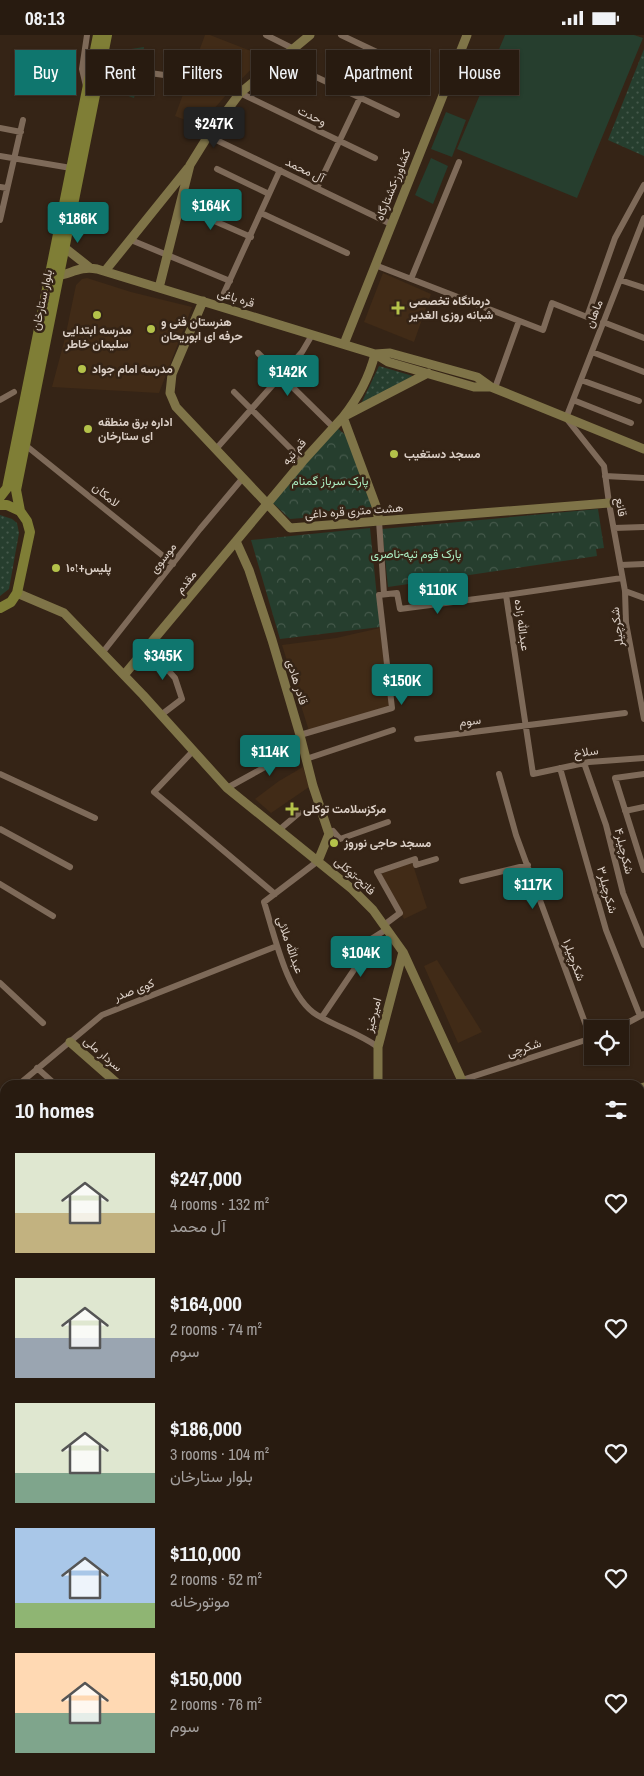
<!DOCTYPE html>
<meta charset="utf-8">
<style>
body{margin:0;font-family:"Archivo Narrow",Vazirmatn,sans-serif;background:#34281e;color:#f1f3f6;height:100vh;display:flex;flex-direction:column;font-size:19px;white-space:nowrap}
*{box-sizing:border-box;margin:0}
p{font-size:16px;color:#a5a19f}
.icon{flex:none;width:28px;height:28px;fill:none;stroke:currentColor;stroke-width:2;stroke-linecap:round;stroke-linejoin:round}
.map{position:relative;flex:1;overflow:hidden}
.side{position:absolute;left:0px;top:1045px;width:645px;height:696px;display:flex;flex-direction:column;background:#281b10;border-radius:15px 15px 0 0;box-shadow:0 1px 4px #0004,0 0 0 1px #443930}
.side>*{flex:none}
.hud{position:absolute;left:15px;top:15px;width:615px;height:45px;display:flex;gap:10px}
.buttons{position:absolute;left:584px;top:985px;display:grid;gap:10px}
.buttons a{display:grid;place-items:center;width:45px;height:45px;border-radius:0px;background:#281b10;box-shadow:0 1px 4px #0004,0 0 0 1px #443930;font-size:25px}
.price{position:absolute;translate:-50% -42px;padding:0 11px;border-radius:5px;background:#0f766e;color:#fff;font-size:16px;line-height:32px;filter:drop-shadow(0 1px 2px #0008)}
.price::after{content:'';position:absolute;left:50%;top:30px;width:15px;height:11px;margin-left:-8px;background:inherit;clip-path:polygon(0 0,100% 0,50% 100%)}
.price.on{background:#222;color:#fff}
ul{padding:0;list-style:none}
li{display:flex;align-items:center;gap:15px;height:125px;padding:0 15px}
li span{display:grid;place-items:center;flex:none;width:140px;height:100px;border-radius:0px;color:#555}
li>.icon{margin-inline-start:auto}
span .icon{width:60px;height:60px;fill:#fffc;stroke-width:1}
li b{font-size:21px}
h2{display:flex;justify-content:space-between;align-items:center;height:60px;padding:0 15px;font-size:21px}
.tag{padding:0 18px;border-radius:0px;background:#281b10;box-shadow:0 1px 4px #0004,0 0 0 1px #443930;font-size:18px;line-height:45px}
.tag.on{background:#0f766e;color:#fff}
.status{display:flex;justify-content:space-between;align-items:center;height:35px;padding:0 25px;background:#281b10;direction:ltr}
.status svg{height:14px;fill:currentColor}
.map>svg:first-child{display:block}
.built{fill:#412b17}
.grass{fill:url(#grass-dots)}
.forest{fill:url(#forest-crowns)}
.garden{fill:#263e2e}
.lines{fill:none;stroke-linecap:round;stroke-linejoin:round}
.river{stroke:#00101b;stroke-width:11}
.street{stroke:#7e6a59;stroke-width:6}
.secondary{stroke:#7f7448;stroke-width:9}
.primary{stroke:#7f7e36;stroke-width:10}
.highway{stroke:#808c1f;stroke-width:11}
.poi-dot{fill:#b4c24a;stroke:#352416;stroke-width:2}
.labels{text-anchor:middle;stroke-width:5;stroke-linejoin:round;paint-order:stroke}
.street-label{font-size:12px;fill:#dcd0c7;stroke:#352416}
.poi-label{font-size:12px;font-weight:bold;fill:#dcd0c7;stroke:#352416;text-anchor:start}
.park-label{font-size:12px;fill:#abedc1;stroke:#352416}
</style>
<div class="status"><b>08:13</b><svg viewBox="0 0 49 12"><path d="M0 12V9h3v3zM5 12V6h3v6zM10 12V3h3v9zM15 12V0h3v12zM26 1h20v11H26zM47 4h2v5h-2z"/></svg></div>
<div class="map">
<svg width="644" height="1741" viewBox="0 0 644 1741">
<defs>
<pattern id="grass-dots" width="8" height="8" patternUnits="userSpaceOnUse" patternTransform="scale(1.25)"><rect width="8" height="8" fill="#263e2e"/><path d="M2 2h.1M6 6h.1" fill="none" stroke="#45594b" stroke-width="1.8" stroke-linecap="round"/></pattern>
<pattern id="forest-crowns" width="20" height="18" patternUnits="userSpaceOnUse" patternTransform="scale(1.25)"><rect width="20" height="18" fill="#263e2e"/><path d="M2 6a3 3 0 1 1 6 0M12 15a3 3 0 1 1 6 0" fill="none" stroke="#45594b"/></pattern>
</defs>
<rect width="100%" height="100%" fill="#352416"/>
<!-- built -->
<path class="built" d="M205 0H210L264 21 227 59 213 75 203 92 175 81Z
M383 238 431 259 414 307 364 287Z
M87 243 131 257 192 272 159 358 52 352 65 303 76 250 82 244Z
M380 593 389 671 309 696 282 610 336 603Z
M303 732 309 752 271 778 255 764 279 746Z
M412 827 427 873 404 884 381 839Z
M437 925 482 997 458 1008 424 931Z"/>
<!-- grass -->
<path class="grass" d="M644 14V121L608 105Z
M379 331 413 341 361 369Z
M0 480 12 484 17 488 19 498 9 554 0 561Z"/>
<!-- forest -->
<path class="forest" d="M144 12 140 34 116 32 118 16Z
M114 37 139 44 134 63 111 55Z
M337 393 347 401 372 472 319 477 315 482 290 484 274 469 267 470Z
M598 474 604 513 596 514 597 521 388 552 382 494Z
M370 493 380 592 280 604 251 505Z"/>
<!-- garden -->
<path class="garden" d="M505 0H634L643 3 577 163 457 114Z
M446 77 466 85 452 122 431 114Z
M431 123 448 131 433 169 415 160Z"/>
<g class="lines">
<!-- river -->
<path class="river" d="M0 1525 5 1536
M89 1736 91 1741"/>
<!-- street -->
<path class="street" d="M266 0 294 14
M280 25 397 80
M99 31 186 43
M86 51 82 34 87 0
M240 58 375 123
M0 93 21 97
M208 101 391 189
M0 121 71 133
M217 134 269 159
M0 152 7 153
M317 153 381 19 341 0
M180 171 251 202
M261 178 347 218
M644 183 566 383 604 431 609 468 625 556 626 588 644 684
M0 185 23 85
M131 205 230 246
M375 230 543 295 552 268 587 282 615 203 644 150
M411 244 459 127
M620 245 644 253
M218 271 280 135
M603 287 644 303
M592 317 644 337
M258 318 333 392
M581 345 639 366
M495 353 519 286
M234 357 303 426
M0 365 14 357
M573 365 631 388
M24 409 173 529
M216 414 302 317 312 300
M605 441 644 443
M379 486 384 559
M614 493 644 492
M621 530 644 529
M622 543 506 560 533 739 589 727 644 723
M625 556 644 563
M148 613 175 643 182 664 161 680
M103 617 200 494 242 444
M300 700 392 673 379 560 397 558 400 574 506 560
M417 704 625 678
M193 716 154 757 275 859
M306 724 393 695
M584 728 606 790 623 858 644 910
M560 733 606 895 640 981
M0 739 95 783
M499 739 516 800 591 1004
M644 739 615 743 644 835
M227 753 303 711
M625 776 644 772
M0 794 70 832
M279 795 299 778
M329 799 333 796 340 804 388 787
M318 826 264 867C274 898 287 962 317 980 337 992 358 998 378 1012
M462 846 528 830
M0 849 53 881
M384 890 400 878 377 837 415 824 416 830 436 824
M0 948 43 988
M322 982 364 920 360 911 387 894
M616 994 644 979
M37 1033 56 1050
M462 1045 592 1003
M18 1050 102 980 277 911
M0 1065 5 1061
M0 1127 5 1132
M0 1204 5 1207
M0 1295 5 1291
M0 1347 5 1352
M644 1510 642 1512 644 1514
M640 1544 644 1536
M640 1552 644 1553
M0 1732 5 1731
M145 1736 150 1741
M258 1736 263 1741
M217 1741 221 1736
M449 1741 450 1736"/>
<!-- secondary -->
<path class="secondary" d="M58 212 65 213 89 232
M105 236 188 133
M55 240C67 242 78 230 97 234L375 319C369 343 358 363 343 382L428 338
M159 253 190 130 208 101 240 58 310 0
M203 266 172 339 170 358 176 372 290 493 609 468
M344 309 467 0
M491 352H474L388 327 375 319 390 318 477 342 491 352 644 414
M236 506 249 535 272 605 300 700 313 751 329 799 318 826
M17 558 64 578 143 660 227 753 352 854 373 875 403 917 464 1050
M124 640 303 426 343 382 376 471 379 486
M70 1007 119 1050
M378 1050V1012L403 917
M640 1053 644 1052
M640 1463 644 1467"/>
<!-- primary -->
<path class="primary" d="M0 462 7 453 98 0
M0 470H7L20 476 27 486 30 497 17 558 11 567 0 573
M20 476 16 455 107 0
M0 1260 5 1264
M640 1313 644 1311
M640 1684 644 1687
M400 1741 403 1736"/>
<!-- highway -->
<path class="highway" d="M0 1458 5 1466
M0 1608 5 1619
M54 1736 56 1741
M123 1736 125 1741"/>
</g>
<!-- markers -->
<g class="poi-dot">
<path d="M395.5 265.5h5v5h5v5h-5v5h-5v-5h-5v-5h5z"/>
<circle cx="97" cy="280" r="5"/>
<circle cx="151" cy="294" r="5"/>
<circle cx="82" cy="334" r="5"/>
<circle cx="88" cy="394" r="5"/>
<circle cx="394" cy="419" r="5"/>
<circle cx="56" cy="533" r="5"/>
<path d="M289.5 766.5h5v5h5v5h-5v5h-5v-5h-5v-5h5z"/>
<circle cx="334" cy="808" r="5"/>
</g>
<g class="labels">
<!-- street labels -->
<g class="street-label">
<text transform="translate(312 81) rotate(26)" y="4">وحدت</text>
<text transform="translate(305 135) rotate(26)" y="4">آل محمد</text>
<text transform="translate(393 150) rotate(-68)" y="4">کشاورز-کشتارگاه</text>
<text transform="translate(236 263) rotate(17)" y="4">قره باغی</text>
<text transform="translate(42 265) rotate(-78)" y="4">بلوار ستارخان</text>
<text transform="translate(594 279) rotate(-69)" y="4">ماهان</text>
<text transform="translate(294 417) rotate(-50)" y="4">قم تپه</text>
<text transform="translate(106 460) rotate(39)" y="4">لامکان</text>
<text transform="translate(621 472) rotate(80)" y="4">قانع</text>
<text transform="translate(354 476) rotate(-4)" y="4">هشت متری قره داغی</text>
<text transform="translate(163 523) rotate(-52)" y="4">موسوی</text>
<text transform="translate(186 547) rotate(-51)" y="4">مقدم</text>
<text transform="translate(522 590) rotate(82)" y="4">عبدالله زاده</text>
<text transform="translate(617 592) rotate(-97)" y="4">شکرچیلر</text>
<text transform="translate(297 647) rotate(73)" y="4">قادر هادی</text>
<text transform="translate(470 686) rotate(-7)" y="4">سوم</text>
<text transform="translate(586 717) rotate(-8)" y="4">سلاخ</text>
<text transform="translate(624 816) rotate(76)" y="4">شکرچیلر۴</text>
<text transform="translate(355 841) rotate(42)" y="4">فاتح-توکلی</text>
<text transform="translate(607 855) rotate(75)" y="4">شکرچیلر۳</text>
<text transform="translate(290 910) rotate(71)" y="4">عبدالله ملائی</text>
<text transform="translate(574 925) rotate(70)" y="4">شکرچیلر۱</text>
<text transform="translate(134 955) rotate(-21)" y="4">کوی صدر</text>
<text transform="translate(373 980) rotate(-75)" y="4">امیرخیز</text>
<text transform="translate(524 1013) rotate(-18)" y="4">شکرچی</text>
<text transform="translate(103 1019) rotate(41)" y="4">سردار ملی</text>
</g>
<!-- poi labels -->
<g class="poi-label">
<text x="409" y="270">درمانگاه تخصصی<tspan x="409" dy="14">شبانه روزی الغدیر</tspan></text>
<text x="161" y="291">هنرستان فنی و<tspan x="161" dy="14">حرفه ای ابوریحان</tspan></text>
<text x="97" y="299" text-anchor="middle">مدرسه ابتدایی<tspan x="97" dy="14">سلیمان خاطر</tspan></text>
<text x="92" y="338">مدرسه امام جواد</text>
<text x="98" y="391">اداره برق منطقه<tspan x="98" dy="14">ای ستارخان</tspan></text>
<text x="404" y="423">مسجد دستغیب</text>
<text x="66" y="537">پلیس+۱۰۱</text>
<text x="303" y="778">مرکزسلامت توکلی</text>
<text x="344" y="812">مسجد حاجی نوروز</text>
</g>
<!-- park labels -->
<g class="park-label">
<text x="330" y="450">پارک سرباز گمنام</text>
<text x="416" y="523">پارک قوم تپه-ناصری</text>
</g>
</g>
</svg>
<div class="buttons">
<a><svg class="icon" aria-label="locate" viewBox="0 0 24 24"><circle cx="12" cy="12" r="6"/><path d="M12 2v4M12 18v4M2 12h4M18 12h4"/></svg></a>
</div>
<b class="price on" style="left:214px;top:114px">$247K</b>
<b class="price" style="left:211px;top:196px">$164K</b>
<b class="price" style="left:78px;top:209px">$186K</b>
<b class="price" style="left:288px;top:362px">$142K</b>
<b class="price" style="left:438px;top:580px">$110K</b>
<b class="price" style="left:163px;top:646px">$345K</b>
<b class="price" style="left:402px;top:671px">$150K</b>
<b class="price" style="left:270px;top:742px">$114K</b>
<b class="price" style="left:533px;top:875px">$117K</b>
<b class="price" style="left:361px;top:943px">$104K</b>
<div class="hud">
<a class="tag on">Buy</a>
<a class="tag">Rent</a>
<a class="tag">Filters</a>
<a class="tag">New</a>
<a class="tag">Apartment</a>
<a class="tag">House</a>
</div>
<section class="side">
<h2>10 homes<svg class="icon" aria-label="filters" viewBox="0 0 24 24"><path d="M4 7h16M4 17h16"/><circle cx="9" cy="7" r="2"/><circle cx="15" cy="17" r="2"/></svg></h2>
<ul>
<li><span style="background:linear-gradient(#dfe7d0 60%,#c2b280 0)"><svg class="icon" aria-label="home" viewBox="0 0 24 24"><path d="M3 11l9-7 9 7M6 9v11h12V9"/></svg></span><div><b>$247,000</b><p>4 rooms · 132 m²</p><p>آل محمد</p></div><svg class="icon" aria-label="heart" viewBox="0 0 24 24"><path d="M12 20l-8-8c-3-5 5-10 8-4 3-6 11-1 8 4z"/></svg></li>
<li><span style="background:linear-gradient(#dfe7d0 60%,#9aa5b1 0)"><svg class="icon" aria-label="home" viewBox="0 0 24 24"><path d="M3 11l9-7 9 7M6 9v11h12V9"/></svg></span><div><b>$164,000</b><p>2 rooms · 74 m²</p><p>سوم</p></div><svg class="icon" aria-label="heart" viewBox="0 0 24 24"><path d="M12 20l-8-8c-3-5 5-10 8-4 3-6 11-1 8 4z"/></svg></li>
<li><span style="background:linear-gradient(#dfe7d0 70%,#7fa58c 0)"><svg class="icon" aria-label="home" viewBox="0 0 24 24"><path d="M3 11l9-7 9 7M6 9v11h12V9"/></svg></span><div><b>$186,000</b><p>3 rooms · 104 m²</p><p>بلوار ستارخان</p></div><svg class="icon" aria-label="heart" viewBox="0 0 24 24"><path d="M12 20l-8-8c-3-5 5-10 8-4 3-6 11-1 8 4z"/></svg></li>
<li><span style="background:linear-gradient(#a9c7e8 75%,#8fb573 0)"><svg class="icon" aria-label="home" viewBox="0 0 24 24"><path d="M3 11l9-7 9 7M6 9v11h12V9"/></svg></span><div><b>$110,000</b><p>2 rooms · 52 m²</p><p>موتورخانه</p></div><svg class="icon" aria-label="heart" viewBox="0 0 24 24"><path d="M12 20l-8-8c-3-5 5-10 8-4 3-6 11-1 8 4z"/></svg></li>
<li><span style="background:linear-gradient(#ffd9b3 60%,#7fa58c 0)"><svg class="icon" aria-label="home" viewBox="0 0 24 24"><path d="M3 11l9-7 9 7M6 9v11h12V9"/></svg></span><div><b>$150,000</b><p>2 rooms · 76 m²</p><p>سوم</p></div><svg class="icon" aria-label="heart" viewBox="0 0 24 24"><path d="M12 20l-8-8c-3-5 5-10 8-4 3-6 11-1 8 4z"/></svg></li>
</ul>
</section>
</div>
